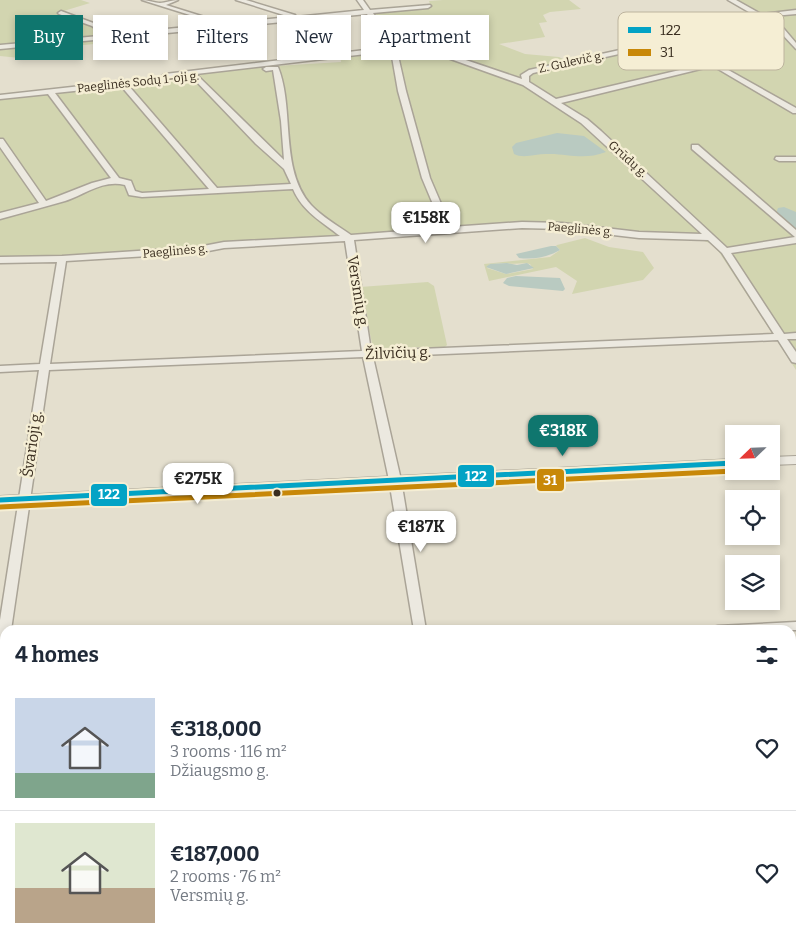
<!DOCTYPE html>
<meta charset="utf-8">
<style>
body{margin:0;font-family:Bitter,serif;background:#f6f6f7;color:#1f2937;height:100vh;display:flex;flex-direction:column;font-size:19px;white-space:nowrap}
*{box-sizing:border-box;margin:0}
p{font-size:16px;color:#747a83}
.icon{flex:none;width:28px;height:28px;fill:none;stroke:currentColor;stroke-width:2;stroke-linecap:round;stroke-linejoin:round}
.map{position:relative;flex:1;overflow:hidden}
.drawer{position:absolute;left:0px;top:625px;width:796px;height:320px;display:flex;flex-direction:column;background:#fff;border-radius:15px 15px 0 0;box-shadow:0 2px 8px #0003}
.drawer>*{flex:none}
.banner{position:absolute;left:15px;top:15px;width:500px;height:45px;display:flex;gap:10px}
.needle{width:32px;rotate:247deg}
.fabs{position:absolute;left:725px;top:425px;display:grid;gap:10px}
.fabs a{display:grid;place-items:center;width:55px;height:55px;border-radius:0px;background:#fff;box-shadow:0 2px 8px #0003;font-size:25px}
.price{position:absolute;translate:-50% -42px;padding:0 11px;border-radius:10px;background:#fff;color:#222;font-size:16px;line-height:32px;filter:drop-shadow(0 1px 2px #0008)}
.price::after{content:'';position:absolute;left:50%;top:30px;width:15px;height:11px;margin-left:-8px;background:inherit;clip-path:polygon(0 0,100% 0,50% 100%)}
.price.selected{background:#0f766e;color:#fff}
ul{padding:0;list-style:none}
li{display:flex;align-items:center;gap:15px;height:125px;padding:0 15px}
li+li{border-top:1px solid #e0e1e3}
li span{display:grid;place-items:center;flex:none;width:140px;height:100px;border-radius:0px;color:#555}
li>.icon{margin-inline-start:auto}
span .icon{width:60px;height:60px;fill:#fffc;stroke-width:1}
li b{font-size:21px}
h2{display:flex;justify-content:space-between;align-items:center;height:60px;padding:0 15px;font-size:21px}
.chip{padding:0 18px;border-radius:0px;background:#fff;box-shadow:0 2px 8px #0003;font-size:18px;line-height:45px}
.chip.selected{background:#0f766e;color:#fff}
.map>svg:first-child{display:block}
.green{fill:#d2d5b0;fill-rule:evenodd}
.water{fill:#b9cac1}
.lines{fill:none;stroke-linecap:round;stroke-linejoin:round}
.minor-casing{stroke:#aaa497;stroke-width:3}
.tertiary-casing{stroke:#aaa497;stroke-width:2}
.minor{fill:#ece9e0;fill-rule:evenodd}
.tertiary{fill:#ece9e0;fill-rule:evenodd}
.bus-1-casing{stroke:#f5eed4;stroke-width:9}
.bus-2-casing{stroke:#f5eed4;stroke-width:9}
.bus-1{stroke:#03a3c5;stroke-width:5}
.bus-2{stroke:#c88808;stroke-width:5}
.bus-dot{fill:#392d1f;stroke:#f5eed4;stroke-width:2}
.labels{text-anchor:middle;stroke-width:5;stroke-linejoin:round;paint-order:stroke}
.far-street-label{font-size:12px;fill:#392d1f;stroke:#f5eed4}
.street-label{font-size:15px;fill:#392d1f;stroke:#f5eed4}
.key{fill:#f5eed4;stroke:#bdb49e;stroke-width:1}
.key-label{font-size:14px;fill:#392d1f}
.line-badge{stroke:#f5eed4;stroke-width:2}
.badge-label{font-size:14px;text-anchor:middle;font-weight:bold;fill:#fff}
</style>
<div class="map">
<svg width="796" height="945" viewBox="0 0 796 945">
<rect width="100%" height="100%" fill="#e4dfce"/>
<!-- green -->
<path class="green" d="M0 0H81L90 3 57 13 96 29 105 43 52 48 53 52 20 58 0 56Z
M443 0H569L581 9 550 12 543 15 547 22 539 23 545 37 499 44 525 54 559 57 569 62 672 39 682 26 683 21 761 14 737 0H796V370L719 252 712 244 699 239 562 228H521L0 262V94L275 66 341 62 340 56 401 52 399 45 375 13 431 7 429 1Z
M585 238 609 247 643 252 654 268 643 280 572 294 577 281 556 267 489 281 484 264 550 257 560 250 556 246 557 245ZM507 263C515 265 523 262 530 264L533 269 506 274 487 268 490 264Z
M428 282 434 286 447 345 445 347 373 348 360 287Z"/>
<!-- water -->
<path class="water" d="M557 133 584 136 606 152C582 161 568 153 546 154 536 154 523 159 514 154L512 147 516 143Z
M784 207 796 212V229L776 213 778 208Z
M551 246H556L560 250C548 257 533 260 519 258L516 254Z
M507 263 517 265 527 263 534 268 506 274 486 267 490 264Z
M516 276 560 278 565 289 563 291 509 286 503 283 507 278Z"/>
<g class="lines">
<!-- minor casing -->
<g class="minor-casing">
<path id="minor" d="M142 0C148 0 155 3 160 3 165 3 172 0 178 0L166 5 214 20 209 21Z
M236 0H246L295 15 296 17 364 10 357 0H363L370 10 430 5 431 6 428 8 373 13 397 47 448 54 522 79 521 75 529 70 674 38 685 23 754 15 728 0H736L761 14 796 10V14L773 16 796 43V49L766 17 689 26 678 41 533 73 529 76V82L556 99 714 62 796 108V113H793L713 66 561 103 587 119 601 131 727 248 795 237 692 149V145H698L796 230V243L731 253 784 334 796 333V339H787L796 352V363L792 362 778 340 373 357 401 480 426 630H414L389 480 363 357 49 370 11 630H5V670L0 672V620L39 370 0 372V366L40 364 57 262 0 263V257L62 256 198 247 224 242 340 236C322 222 302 211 293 189L142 197 129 195 125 185C103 179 84 195 65 201 44 207 22 213 0 219V213L39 203 0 147V139H3L46 201 92 183 111 178 48 94 0 99V95L162 77 163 75 165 74 390 47 367 14 0 49V45L99 36 96 29 92 26 59 14 58 13 61 11 96 24 101 27 105 35 290 17ZM391 51 398 91 422 178 443 228 351 235C338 226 321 216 311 205 279 169 295 109 278 67H266L263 69 266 71 273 70 281 121 284 160 196 74ZM397 51 445 57 523 85 581 123 702 234 639 232 562 223 522 222 451 227 430 178 406 91ZM191 75 192 77 256 144 284 169 291 184 217 188 128 85 173 80 175 79 176 77ZM121 86 209 189 142 193 135 191 131 181 119 178 55 93ZM522 228 562 229 639 238 708 240 722 253 774 334 371 351 354 240ZM345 241 362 351 50 364 66 261 198 253 224 248Z
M776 157H796V161H779L775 159Z
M796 622V630H712L713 627 718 626Z
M791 844H796V856H791Z
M5 894V908L0 909V895Z
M473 940H489L490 945H474Z"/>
</g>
<!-- tertiary casing -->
<g class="tertiary-casing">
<path id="tertiary" d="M796 456V464L771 465V457Z
M734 459V467L0 504V496Z"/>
</g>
<!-- minor -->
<use href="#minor" class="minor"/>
<!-- tertiary -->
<use href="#tertiary" class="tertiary"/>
<!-- bus-1 casing -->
<g class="bus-1-casing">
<path id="bus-1" d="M0 500 734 463"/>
</g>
<!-- bus-2 casing -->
<g class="bus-2-casing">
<path id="bus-2" d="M0 507 734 471"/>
</g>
<!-- bus-1 -->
<use href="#bus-1" class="bus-1"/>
<!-- bus-2 -->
<use href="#bus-2" class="bus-2"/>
</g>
<!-- markers -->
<circle class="bus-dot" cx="277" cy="493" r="4.5"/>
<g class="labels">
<!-- far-street labels -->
<g class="far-street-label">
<text transform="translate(571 62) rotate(-12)" y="4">Z. Gulevič g.</text>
<text transform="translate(138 82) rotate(-6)" y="4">Paeglinės Sodų 1-oji g.</text>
<text transform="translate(628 159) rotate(42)" y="4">Grūdų g.</text>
<text transform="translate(580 229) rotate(5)" y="4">Paeglinės g.</text>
<text transform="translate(175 251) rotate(-5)" y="4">Paeglinės g.</text>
</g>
<!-- street labels -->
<g class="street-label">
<text transform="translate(358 292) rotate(81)" y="5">Versmių g.</text>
<text transform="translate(398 353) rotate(-2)" y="5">Žilvičių g.</text>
<text transform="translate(32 444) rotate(-82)" y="5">Švarioji g.</text>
</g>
</g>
<!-- legend -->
<rect x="618" y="12" width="166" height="58" rx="8" class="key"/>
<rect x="628" y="27" width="23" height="6" fill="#03a3c5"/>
<rect x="628" y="49" width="23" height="7" fill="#c88808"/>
<g class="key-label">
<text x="660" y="35">122</text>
<text x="660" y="57">31</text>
</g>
<g class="line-badge">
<rect x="457" y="464" width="38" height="24" rx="5" fill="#03a3c5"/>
<rect x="536" y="468" width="29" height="24" rx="5" fill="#c88808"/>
<rect x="90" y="483" width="38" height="24" rx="5" fill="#03a3c5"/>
</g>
<g class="badge-label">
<text x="476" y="481">122</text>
<text x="550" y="485">31</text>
<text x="109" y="499">122</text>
</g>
</svg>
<div class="fabs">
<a><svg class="needle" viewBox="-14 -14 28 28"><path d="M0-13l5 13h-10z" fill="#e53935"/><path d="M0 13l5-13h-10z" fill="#747a83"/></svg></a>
<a><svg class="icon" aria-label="locate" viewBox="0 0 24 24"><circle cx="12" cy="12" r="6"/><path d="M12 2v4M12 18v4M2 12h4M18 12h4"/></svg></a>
<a><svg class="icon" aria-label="layers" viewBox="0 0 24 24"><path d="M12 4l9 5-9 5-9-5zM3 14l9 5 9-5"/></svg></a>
</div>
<b class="price" style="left:426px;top:244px">€158K</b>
<b class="price selected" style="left:563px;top:457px">€318K</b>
<b class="price" style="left:198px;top:505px">€275K</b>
<b class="price" style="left:421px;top:553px">€187K</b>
<div class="banner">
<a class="chip selected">Buy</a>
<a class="chip">Rent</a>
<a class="chip">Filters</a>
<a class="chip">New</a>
<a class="chip">Apartment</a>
</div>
<section class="drawer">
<h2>4 homes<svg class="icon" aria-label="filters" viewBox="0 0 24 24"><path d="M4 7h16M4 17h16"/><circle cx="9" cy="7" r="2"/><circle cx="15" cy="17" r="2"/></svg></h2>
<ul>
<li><span style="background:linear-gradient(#c9d6e8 75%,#7fa58c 0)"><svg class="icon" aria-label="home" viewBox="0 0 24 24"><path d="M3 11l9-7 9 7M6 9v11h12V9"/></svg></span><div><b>€318,000</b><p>3 rooms · 116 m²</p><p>Džiaugsmo g.</p></div><svg class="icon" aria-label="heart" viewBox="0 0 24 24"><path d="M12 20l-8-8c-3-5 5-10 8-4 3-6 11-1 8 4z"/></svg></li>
<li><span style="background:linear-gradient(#dfe7d0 65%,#b9a48a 0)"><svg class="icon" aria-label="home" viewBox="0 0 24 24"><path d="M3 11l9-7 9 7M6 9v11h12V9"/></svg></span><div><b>€187,000</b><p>2 rooms · 76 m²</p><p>Versmių g.</p></div><svg class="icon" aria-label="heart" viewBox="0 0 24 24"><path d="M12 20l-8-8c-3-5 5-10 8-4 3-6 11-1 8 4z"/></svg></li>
</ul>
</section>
</div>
